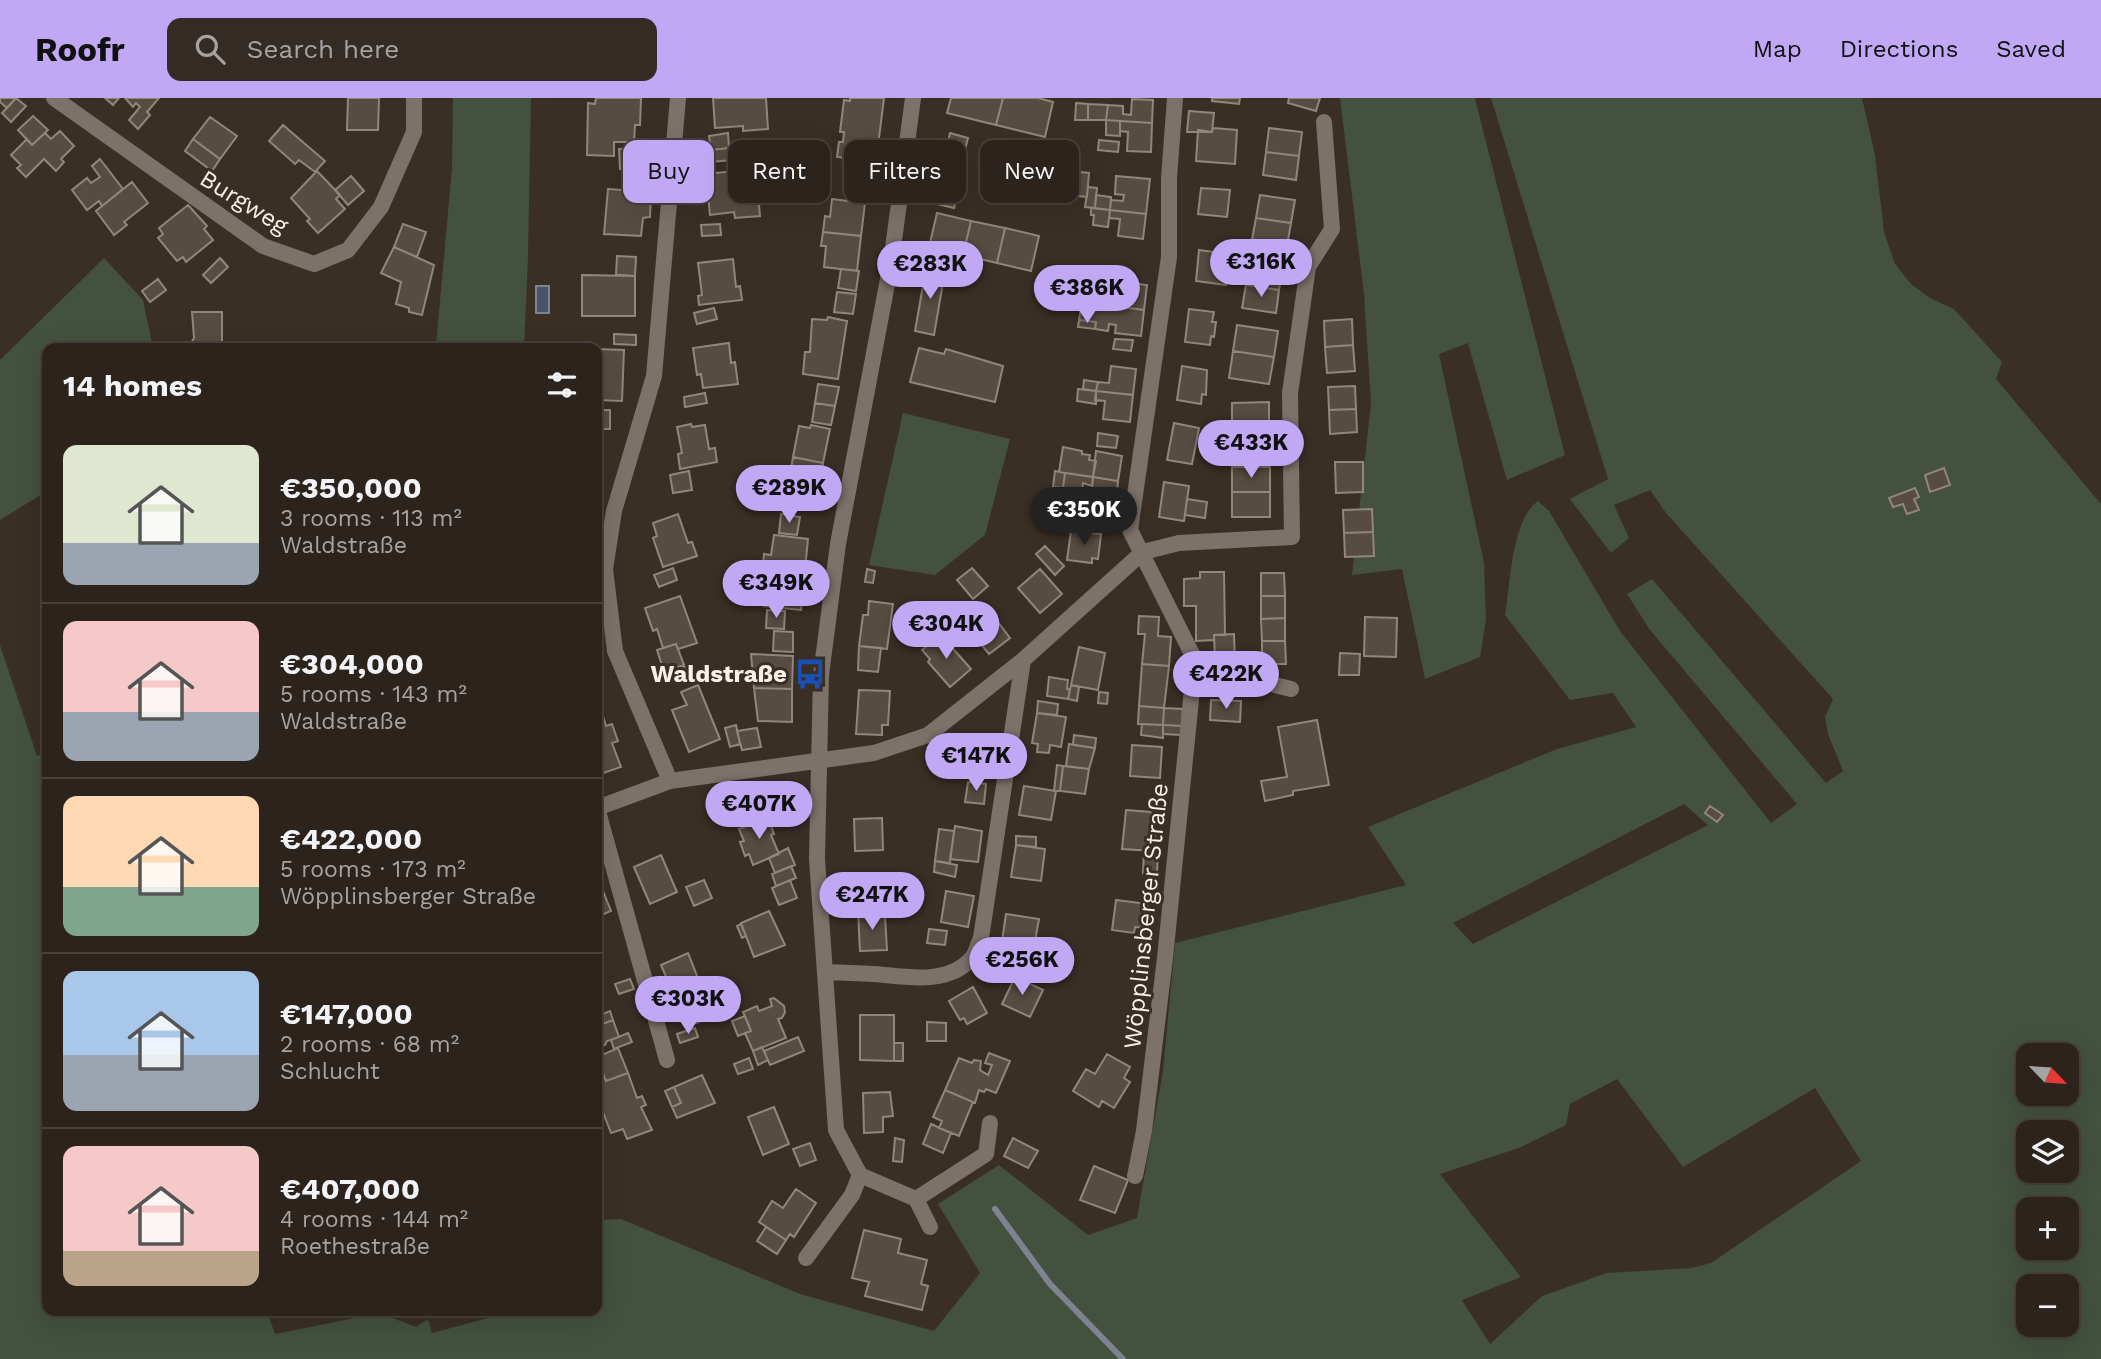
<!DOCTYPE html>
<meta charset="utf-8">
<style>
body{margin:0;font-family:"Work Sans",sans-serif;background:#342b25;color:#f1f3f6;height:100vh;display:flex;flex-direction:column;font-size:26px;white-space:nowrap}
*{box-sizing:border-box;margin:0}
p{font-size:23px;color:#a6a4a3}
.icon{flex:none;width:38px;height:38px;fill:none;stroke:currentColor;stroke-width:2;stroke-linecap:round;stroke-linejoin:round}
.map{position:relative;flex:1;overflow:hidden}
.sheet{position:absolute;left:42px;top:245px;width:560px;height:973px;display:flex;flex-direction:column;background:#2c231c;border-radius:14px;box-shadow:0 7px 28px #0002,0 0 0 2px #48403b}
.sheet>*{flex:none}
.banner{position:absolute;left:623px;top:42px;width:665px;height:63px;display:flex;gap:14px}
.needle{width:46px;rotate:115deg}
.fabs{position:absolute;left:2016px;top:945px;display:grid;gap:14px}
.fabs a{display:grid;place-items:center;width:63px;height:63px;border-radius:14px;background:#2c231c;box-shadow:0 7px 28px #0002,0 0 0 2px #48403b;font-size:35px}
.price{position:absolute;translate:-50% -60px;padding:0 16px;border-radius:24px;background:#c0a8f4;color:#111;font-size:23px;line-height:46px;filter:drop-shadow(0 2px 4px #0008)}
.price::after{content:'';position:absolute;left:50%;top:42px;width:21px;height:16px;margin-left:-10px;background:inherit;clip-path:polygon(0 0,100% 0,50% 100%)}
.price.selected{background:#222;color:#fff}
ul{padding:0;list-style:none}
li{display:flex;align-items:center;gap:21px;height:175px;padding:0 21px}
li+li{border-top:2px solid #48403b}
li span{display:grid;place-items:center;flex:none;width:196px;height:140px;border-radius:14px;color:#555}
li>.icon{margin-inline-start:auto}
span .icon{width:84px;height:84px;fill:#fffc;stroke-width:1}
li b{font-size:30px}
h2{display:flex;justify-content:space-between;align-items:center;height:84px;padding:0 21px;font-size:30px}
.tag{padding:0 24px;border-radius:14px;background:#2c231c;box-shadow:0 7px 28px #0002,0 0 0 2px #48403b;font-size:24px;line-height:63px}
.tag.selected{background:#c0a8f4;color:#111}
header{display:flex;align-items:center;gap:42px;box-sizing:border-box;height:98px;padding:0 35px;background:#c0a8f4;color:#111}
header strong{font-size:33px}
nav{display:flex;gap:38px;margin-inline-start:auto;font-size:24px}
.search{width:490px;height:63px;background:#342b25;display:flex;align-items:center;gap:18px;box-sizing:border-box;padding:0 24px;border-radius:14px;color:#a6a4a3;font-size:26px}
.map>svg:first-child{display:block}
.green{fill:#44513f;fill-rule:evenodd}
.water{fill:#48546b;stroke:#7d8391;stroke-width:2}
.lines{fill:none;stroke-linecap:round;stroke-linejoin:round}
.stream{stroke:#7d8391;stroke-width:6}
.building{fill:#574c41;stroke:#928679;stroke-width:2}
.street{stroke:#7d726a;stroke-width:16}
.labels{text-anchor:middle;stroke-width:6;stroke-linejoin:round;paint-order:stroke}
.street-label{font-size:24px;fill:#f8f0ea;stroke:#3a2f25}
.poi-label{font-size:24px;font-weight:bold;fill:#f8f0ea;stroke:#3a2f25;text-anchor:end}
</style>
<header>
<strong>Roofr</strong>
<div class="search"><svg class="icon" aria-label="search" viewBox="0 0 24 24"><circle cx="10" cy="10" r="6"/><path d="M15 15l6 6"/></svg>Search here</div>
<nav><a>Map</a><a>Directions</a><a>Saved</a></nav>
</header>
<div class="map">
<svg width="2101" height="1261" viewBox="0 0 2101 1261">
<rect width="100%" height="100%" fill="#3a2f25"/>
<!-- green -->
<path class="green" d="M453 0H531L528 158 524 250H416L436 247 452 70Z
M1340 0H1475L1565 357 1507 382 1468 245 1439 256 1484 465 1486 521 1480 559 1425 581 1402 471 1352 477 1371 305 1364 196Z
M1491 0H1862L1875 57 1884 134 1895 166 1911 186 1930 200 1954 211 2002 264 1996 281 2101 406V1261H0V547L37 658 47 654V1213H267L275 1236 370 1217 390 1219 416 1229 428 1221 432 1235 496 1218 493 1213H597V1122L621 1121 800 1196 934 1233 980 1175 938 1106 999 1067 1088 1137 1137 1120 1163 973 1175 845 1406 787 1368 729 1557 651 1636 629 1613 595 1570 602 1505 517C1511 483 1511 423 1538 403L1549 413 1620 533 1771 725 1797 706 1650 532 1627 496 1652 481 1826 685 1843 673 1828 636 1825 619 1833 601 1666 415 1650 392 1614 407 1629 440 1611 455 1570 401 1608 381ZM1684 706 1708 727 1473 846 1453 825ZM2028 957H2067V996H2028ZM1617 981 1683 1069 1815 990 1861 1063 1711 1165 1691 1170 1607 1175 1542 1198 1490 1246 1462 1202 1521 1179 1440 1076 1519 1050 1566 1027 1570 1006ZM2028 1034H2067V1073H2028ZM2028 1111H2067V1150H2028ZM2028 1188H2067V1227H2028Z
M104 160 143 202 153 250H47V393L0 422V262Z
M903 315 1010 341 985 437 935 477 869 467Z"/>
<!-- water -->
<path class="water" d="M536 188H549V215H536Z"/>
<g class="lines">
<!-- stream -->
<path class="stream" d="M995 1111 1050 1186 1123 1261"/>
</g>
<!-- building -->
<path class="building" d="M0 0H16L7 10 0 4Z
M16 0 26 8 11 24 2 15Z
M105 0H119L113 7Z
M125 0H159L147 14 150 17 138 31 129 22 140 9 136 5 133 9Z
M348 0H379L378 32H347Z
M596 0H641L640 27H635L634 44H614V58L587 57 588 5 595 6Z
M713 0H766L768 31 743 33V28L715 30Z
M850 0H884L876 64 837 59 839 44H843L844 34H840L844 2 850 3Z
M951 0H1003L996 27 947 15Z
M1003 0H1038L1053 4 1045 39 996 27Z
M1212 0H1240L1239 6 1212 3Z
M1289 0H1320L1316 13 1288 5Z
M1132 1 1153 2 1152 25 1106 22 1108 7 1123 8V16L1131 17Z
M1076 5 1088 6V22H1075Z
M1088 6 1108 7 1106 22H1088Z
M1189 13 1214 15 1212 34H1187Z
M33 18 48 32 32 47 18 32Z
M210 19 237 38 220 61 193 41Z
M1106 22 1120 23V38L1106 37Z
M1120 23 1152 25 1151 54 1127 53 1128 34 1120 33Z
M283 27 325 63 315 74 299 62 295 66 269 43Z
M1213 30 1237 32 1235 66 1196 63 1198 32 1212 34Z
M1269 30 1302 34 1299 58 1266 54Z
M60 33 74 48 61 61 64 64 56 73 44 61 26 79 17 70 21 67 11 57 27 41 32 47 45 35 51 41Z
M728 35 729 50 711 52 709 38Z
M950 35 968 40 957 83 940 79Z
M193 41 220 61 212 73 185 53Z
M1099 42 1119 44 1118 54 1098 52Z
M640 50V71H620L619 51Z
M729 50 731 62 712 64 711 52Z
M1266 54 1299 58 1296 82 1263 77Z
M100 61 123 91 102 108 99 103 87 112 72 92 87 80 91 85 100 79 92 68Z
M857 62 876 64 873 85 854 83Z
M756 71 760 118 735 120 734 114 710 117 706 76Z
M317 73 340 97 336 101 345 111 318 135 307 123 310 121 291 100Z
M1070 73 1089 75 1087 99 1067 97Z
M351 78 364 93 348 107 335 92Z
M1116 78 1150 81 1146 116 1110 112 1111 102 1123 103 1124 97 1115 96Z
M943 80 961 84 954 110 937 106Z
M854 83 873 85 871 106 852 104Z
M132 84 148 105 124 124 127 127 114 137 96 113Z
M1088 89 1097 90 1095 110 1085 109Z
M1201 90 1230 92 1227 119 1198 116Z
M608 91 651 94 650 119 643 120 641 138 604 136Z
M1096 97 1111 99 1110 112 1095 110Z
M1260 97 1295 102 1291 125 1256 120Z
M832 101 865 105 861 138 823 134 825 118 830 119Z
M188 107 207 128 204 131 213 142 186 164 183 159 177 163 158 140 163 136 159 130Z
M1091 110 1110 112 1108 129 1093 127 1094 117H1091Z
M1110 112 1146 116 1143 141 1118 138 1120 121 1109 120Z
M937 115 971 123 963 157 929 149Z
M1256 120 1291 125 1287 148 1252 142Z
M971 123 1005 130 997 165 963 157Z
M403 126 426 134 417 159 394 149Z
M720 126 721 137 702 138 701 127Z
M1005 130 1039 138 1031 173 997 165Z
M823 134 861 138 857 173 824 169 826 148H821Z
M394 149 434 167 422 217 409 214V210L396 206 401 184 381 175Z
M1199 152 1222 155 1221 168H1228L1226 187 1196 183Z
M617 158 636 159 635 178 616 177Z
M220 160 228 169 211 185 203 177Z
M733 161 736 189 740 188 742 202 699 207 698 198 702 197 698 165Z
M1249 165 1283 169 1279 192 1246 187Z
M926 170 945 173 934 237 915 233Z
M841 171 859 173 856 193 838 190Z
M582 177 635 178V218H582Z
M158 181 166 192 150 204 142 193Z
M1123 184 1147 187 1144 212 1094 205 1095 194 1113 196 1112 201 1120 202Z
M1096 187 1113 189V196L1095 194Z
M1246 187 1279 192 1276 215 1242 210Z
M837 194 856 196 853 216 834 214Z
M1087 197 1095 198 1094 205H1086Z
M1082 204 1144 212 1141 238 1115 235 1116 227 1109 226 1108 233 1095 231 1096 224 1079 222Z
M714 210 717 221 697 226 694 215Z
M1189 211 1214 214 1212 224H1216L1214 239 1211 238 1210 247 1185 244Z
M192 214H222V246L230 250H188L194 240Z
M828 219 847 223 838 281 803 276 805 254H810L812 221 827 222Z
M1352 221 1353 247 1325 249 1324 223Z
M1079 222 1096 224 1095 231 1078 229Z
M1237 227 1278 233 1274 259 1233 253Z
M614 236 636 237V247L614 246Z
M1115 241 1133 242 1131 253 1113 251Z
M729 245 731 265 735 264 738 286 703 290 701 276 697 277 693 250Z
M1353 247 1355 273 1327 275 1325 249Z
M919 250 944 256 946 251 1003 268 995 304 910 284Z
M597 251 624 252 622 303 597 302Z
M1233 253 1274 259 1269 286 1229 280Z
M1111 268 1136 271 1133 297 1096 293 1098 284 1109 285Z
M1182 268 1207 272 1206 297 1202 296 1201 306 1177 302Z
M1084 282 1098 284 1096 293 1083 291Z
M818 286 839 289 835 308 815 305Z
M1355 288 1356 311 1329 312 1328 289Z
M1078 291 1096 293V306L1077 303Z
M1096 293 1133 297 1130 324 1103 321 1105 303 1095 302Z
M705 295 707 305 685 309 684 299Z
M1269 304V328H1232V305Z
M815 305 835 308 831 327 812 324Z
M1356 311 1357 334 1330 336 1329 312Z
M597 312H610V331H597Z
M1174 325 1199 330 1192 366 1167 362Z
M691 326 692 329 705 327 709 351 715 350 717 364 680 371 678 356 682 355 677 329Z
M811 327 830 331 823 365 793 359 799 328 810 330Z
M1232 328H1269V351H1232Z
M1098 335 1118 338 1116 350 1097 348Z
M1063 349 1082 353V356L1090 357 1089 362 1096 363 1093 379 1059 374Z
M1096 353 1122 358 1118 383 1093 379Z
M793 359 823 365 816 400 782 393 785 376 790 377Z
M1335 364H1363V394L1336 395Z
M1232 369H1270V394H1232Z
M1944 370 1950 387 1930 394 1925 377Z
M689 373 692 392 673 395 670 377Z
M1055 373 1065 375 1063 390 1053 389Z
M1065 375 1093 379 1092 388 1083 385 1082 393 1063 390Z
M1093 379 1118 383 1116 409 1091 406Z
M1164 384 1189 388 1184 423 1159 419Z
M1915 390 1919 399 1914 401 1919 412 1907 416 1903 406 1893 409 1889 400Z
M1232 394H1270V419H1232Z
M1053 397 1071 401 1068 411 1050 407Z
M1187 401 1207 404 1205 420 1185 417Z
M1372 411 1373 434 1344 435 1343 412Z
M678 416 688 445 692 444 697 458 663 469 653 440 657 438 653 425Z
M781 416 800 419 797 437 779 435Z
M1073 420 1102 424 1101 436 1071 433Z
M1071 433 1101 436 1098 461 1092 460V465L1067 462Z
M1373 434 1374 458 1345 459 1344 435Z
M774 437 808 441 801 512 764 508 767 487H761L764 456 771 457Z
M1045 448 1064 468 1055 477 1036 456Z
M673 470 677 482 659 489 654 477Z
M972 470 988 488 973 501 957 482Z
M867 471 875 473 873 485 865 484Z
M1040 471 1062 496 1040 515 1018 490Z
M1200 474H1224L1225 537H1214V542L1196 543V508H1184V481L1200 480Z
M1261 475H1284L1285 498H1261Z
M680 498 697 545 678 551 676 546 663 550 657 531 653 533 645 510Z
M1261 498H1285V520L1261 521Z
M869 503 893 506 887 551 859 548 863 517H868Z
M986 508 1010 540 989 556 964 525Z
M935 510 948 525 932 539 920 522Z
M767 512 785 513 784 531 766 530Z
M1139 518 1159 519 1158 538 1171 539 1169 568 1142 566 1145 536H1138Z
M1365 519 1397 520 1396 559 1364 558Z
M1285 520V543H1262L1261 521Z
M774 533 793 534V554L773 553Z
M1234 536 1235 568 1215 562 1214 537Z
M941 537 971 571 950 589 928 564 930 561 922 552Z
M1262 543H1285L1286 566H1262Z
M676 546 684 567 664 574 657 552Z
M859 548 881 550 878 574 858 572Z
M1079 549 1105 555 1098 592 1071 587Z
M1340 555 1360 556 1359 577H1339Z
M751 556 793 558 792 591 754 590Z
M1142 566 1169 568 1164 610 1139 608Z
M684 567 687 578 668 585 664 574Z
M1049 579 1068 582 1067 591 1070 592 1068 601 1047 598Z
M698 587 720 641 689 654 672 612 687 607 681 594Z
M1071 587 1079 589 1077 603 1068 601Z
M754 590 792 591V624L758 623Z
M859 592 890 593 888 627H882V637L856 636Z
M1099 594 1108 595 1107 606 1098 605Z
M1211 602 1241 603 1240 624 1210 622Z
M1038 603 1058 606 1057 617 1037 615Z
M1139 608 1164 610 1163 627 1138 626Z
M1164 610 1183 611 1182 628 1163 627Z
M602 615 606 628 612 626 618 643 612 645 621 669 597 677V617Z
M1037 615 1066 619 1061 649 1050 647 1049 655 1037 654 1038 646 1032 645Z
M1317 622 1329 687 1293 693V697L1265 703 1261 683 1287 679 1278 629Z
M1142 626 1163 627V640L1141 637Z
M736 627 740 646 730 649 725 630Z
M1163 627 1182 628 1181 637 1163 636Z
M757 630 761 649 742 652 737 633Z
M969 637 997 641 993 678 956 673 959 648 967 649Z
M1074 637 1096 640 1095 650 1073 647Z
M1069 646 1095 650 1089 671 1066 668Z
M1132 647 1162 649 1160 680 1130 678Z
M1057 667 1063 668 1060 693H1054Z
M1063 668 1089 671 1085 696 1060 693Z
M968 684 986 686 984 706 965 704Z
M1024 688 1056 693 1051 722 1019 717Z
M1710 708 1723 717 1717 724 1705 715Z
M1126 712 1151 714 1149 735 1155 736 1153 753 1122 751Z
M768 720 774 736 771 737 779 756 753 767 749 756 745 758 740 744 744 743 739 731Z
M882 720 883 752 855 753 854 721Z
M955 728 982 733 978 764 950 761Z
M939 731 954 733 950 765 935 763Z
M1016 738 1036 739V749L1016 747Z
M1016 747 1045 751 1041 783 1011 779Z
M788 750 795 767 775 775 769 760Z
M1144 753H1158L1157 776 1143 775Z
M661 757 677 794 650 806 634 769Z
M935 763 957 767 955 779 934 774Z
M791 768 796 780 776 788 772 776Z
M704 782 712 800 694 808 686 789Z
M790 782 797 800 779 807 772 790Z
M601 788 611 813 597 819V790Z
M946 793 974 798 968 829 941 824Z
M1116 802 1148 806 1146 830 1135 829 1134 835 1112 832Z
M769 813 785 847 754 859 741 825Z
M873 813V818L885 817 887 852 860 853 858 814Z
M1006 816 1039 821 1035 843H1038L1036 856 1001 850Z
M597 822 603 839 597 842Z
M741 826 746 838 742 840 737 828Z
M929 831 947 833 945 847 927 845Z
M688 855 701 888 675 900 661 867Z
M1015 879 1043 892 1030 919 1002 906Z
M630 881 634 891 619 896 615 886Z
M973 889 987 915 967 926 964 920 960 922 949 903Z
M774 900 784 908 785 914 782 920 778 921 786 940 753 953 745 935 751 933 743 914 757 908 759 913 772 908 770 901Z
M697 901 705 922 688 928 680 908Z
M599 905 603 916 610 913 613 922 597 928V906Z
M860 917H894V963L860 962Z
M745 918 751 933 738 938 732 923Z
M613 922 619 939 607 943 605 947 597 946V928Z
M927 924 946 925V943H927Z
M695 930 698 939 680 945 677 936Z
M628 935 632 944 614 951 611 942Z
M798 939 804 953 770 967 764 953Z
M894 945H903V963H894Z
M762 949 768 962 758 967 753 953Z
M618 950 628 975 606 983 597 959Z
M989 955 1010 963 996 995 986 991 984 994 979 992 975 1005 945 992 959 960 972 965 974 962 981 963 980 972 988 977 992 967 985 965Z
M1107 956 1130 969 1124 980 1130 984 1114 1010 1102 1003 1099 1009 1073 993 1086 971 1095 976Z
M749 960 753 971 738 976 734 966Z
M628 975 637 1000 642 998 646 1007 641 1009 652 1032 627 1041 623 1031 611 1035 597 998V982L604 979 606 983Z
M702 977 715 1005 677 1020 672 1009 681 1005 674 989Z
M674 989 681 1005 672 1009 665 993Z
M945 992 973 1004 959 1038 939 1030 942 1023 933 1019Z
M890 994 893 1018 883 1019V1034L864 1035 863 995Z
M774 1009 789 1046 763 1057 748 1019Z
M931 1026 951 1035 943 1055 923 1046Z
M895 1040 904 1042 902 1064 893 1063Z
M1013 1040 1038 1053 1028 1070 1004 1058Z
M810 1045 816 1062 800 1068 793 1051Z
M1094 1068 1128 1082 1115 1115 1080 1102Z
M796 1091 816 1105 794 1139 790 1136 786 1142 759 1124 772 1103 783 1110Z
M766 1129 786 1142 777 1156 757 1143Z
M864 1132 901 1141 898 1155 927 1162 921 1186 928 1188 922 1212 865 1198 869 1184 852 1180Z"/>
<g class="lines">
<!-- street -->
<path class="street" d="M54 0 263 148 314 166 348 152 381 109 414 34V0
M913 0 891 165 838 446 821 577 817 761 836 1032 860 1077 916 1101 930 1129
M1175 0 1169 80V159L1130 432 1195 562 1234 577 1291 591
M670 683 615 553 605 471 614 413 654 278 678 0
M597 710 670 683 874 655 928 637 1023 562 1143 454 1179 445 1292 439 1290 295 1308 169 1332 131 1324 24
M597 710 667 962
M825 874C845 875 865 875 885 877 913 880 950 885 972 860 976 855 978 846 981 840L1023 562
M1135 1078 1144 1033 1165 860 1195 562
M916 1101 986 1056 990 1025
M806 1160 852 1097 860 1077"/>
</g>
<!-- icons -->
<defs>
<g id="bus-bare" transform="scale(2.415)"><path d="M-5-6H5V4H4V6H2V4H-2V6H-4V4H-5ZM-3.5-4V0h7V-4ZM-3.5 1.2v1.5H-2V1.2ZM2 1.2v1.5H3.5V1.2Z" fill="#1a4fb4" stroke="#3a2f25" stroke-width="2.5" paint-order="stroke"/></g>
</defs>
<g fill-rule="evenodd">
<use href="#bus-bare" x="810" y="576"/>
</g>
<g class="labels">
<!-- street labels -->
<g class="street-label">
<text transform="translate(244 104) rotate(32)" y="8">Burgweg</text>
<text transform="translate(1146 818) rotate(-84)" y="8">Wöpplinsberger Straße</text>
</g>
<!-- poi labels -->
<g class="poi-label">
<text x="787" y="584">Waldstraße</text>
</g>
</g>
</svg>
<div class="fabs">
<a><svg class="needle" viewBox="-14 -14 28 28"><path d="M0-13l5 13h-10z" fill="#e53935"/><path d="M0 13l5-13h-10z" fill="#a6a4a3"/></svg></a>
<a><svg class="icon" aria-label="layers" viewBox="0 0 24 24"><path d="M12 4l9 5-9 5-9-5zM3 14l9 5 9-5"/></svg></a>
<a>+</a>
<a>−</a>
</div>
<b class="price" style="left:1261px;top:201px">€316K</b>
<b class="price" style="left:930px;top:203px">€283K</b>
<b class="price" style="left:1087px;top:227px">€386K</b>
<b class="price" style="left:1251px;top:382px">€433K</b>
<b class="price" style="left:789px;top:427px">€289K</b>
<b class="price selected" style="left:1084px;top:449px">€350K</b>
<b class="price" style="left:776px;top:522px">€349K</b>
<b class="price" style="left:946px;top:563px">€304K</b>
<b class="price" style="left:1226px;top:613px">€422K</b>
<b class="price" style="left:976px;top:695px">€147K</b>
<b class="price" style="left:759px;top:743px">€407K</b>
<b class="price" style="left:872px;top:834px">€247K</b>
<b class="price" style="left:1022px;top:899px">€256K</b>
<b class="price" style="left:688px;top:938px">€303K</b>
<div class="banner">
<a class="tag selected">Buy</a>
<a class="tag">Rent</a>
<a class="tag">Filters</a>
<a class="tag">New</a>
</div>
<section class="sheet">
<h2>14 homes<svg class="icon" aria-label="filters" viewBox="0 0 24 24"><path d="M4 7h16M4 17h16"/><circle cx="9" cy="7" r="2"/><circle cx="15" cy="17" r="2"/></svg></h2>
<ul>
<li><span style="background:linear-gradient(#dfe7d0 70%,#9aa5b1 0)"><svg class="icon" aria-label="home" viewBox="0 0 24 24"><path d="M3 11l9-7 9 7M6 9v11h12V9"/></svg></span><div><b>€350,000</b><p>3 rooms · 113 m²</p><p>Waldstraße</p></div></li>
<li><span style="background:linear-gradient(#f6c9c9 65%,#9aa5b1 0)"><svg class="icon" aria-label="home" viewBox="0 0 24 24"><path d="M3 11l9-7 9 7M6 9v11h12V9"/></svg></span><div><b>€304,000</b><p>5 rooms · 143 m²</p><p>Waldstraße</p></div></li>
<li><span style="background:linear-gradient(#ffd9b3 65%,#7fa58c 0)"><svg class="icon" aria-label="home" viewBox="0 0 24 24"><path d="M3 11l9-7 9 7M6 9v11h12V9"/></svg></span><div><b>€422,000</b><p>5 rooms · 173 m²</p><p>Wöpplinsberger Straße</p></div></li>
<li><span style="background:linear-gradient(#a9c7e8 60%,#9aa5b1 0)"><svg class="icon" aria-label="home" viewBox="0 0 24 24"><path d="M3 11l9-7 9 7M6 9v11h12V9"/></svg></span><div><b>€147,000</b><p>2 rooms · 68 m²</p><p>Schlucht</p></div></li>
<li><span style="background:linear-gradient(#f6c9c9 75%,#b9a48a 0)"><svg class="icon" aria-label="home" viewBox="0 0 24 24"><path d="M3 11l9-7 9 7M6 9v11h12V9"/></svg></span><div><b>€407,000</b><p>4 rooms · 144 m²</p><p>Roethestraße</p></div></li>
</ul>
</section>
</div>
